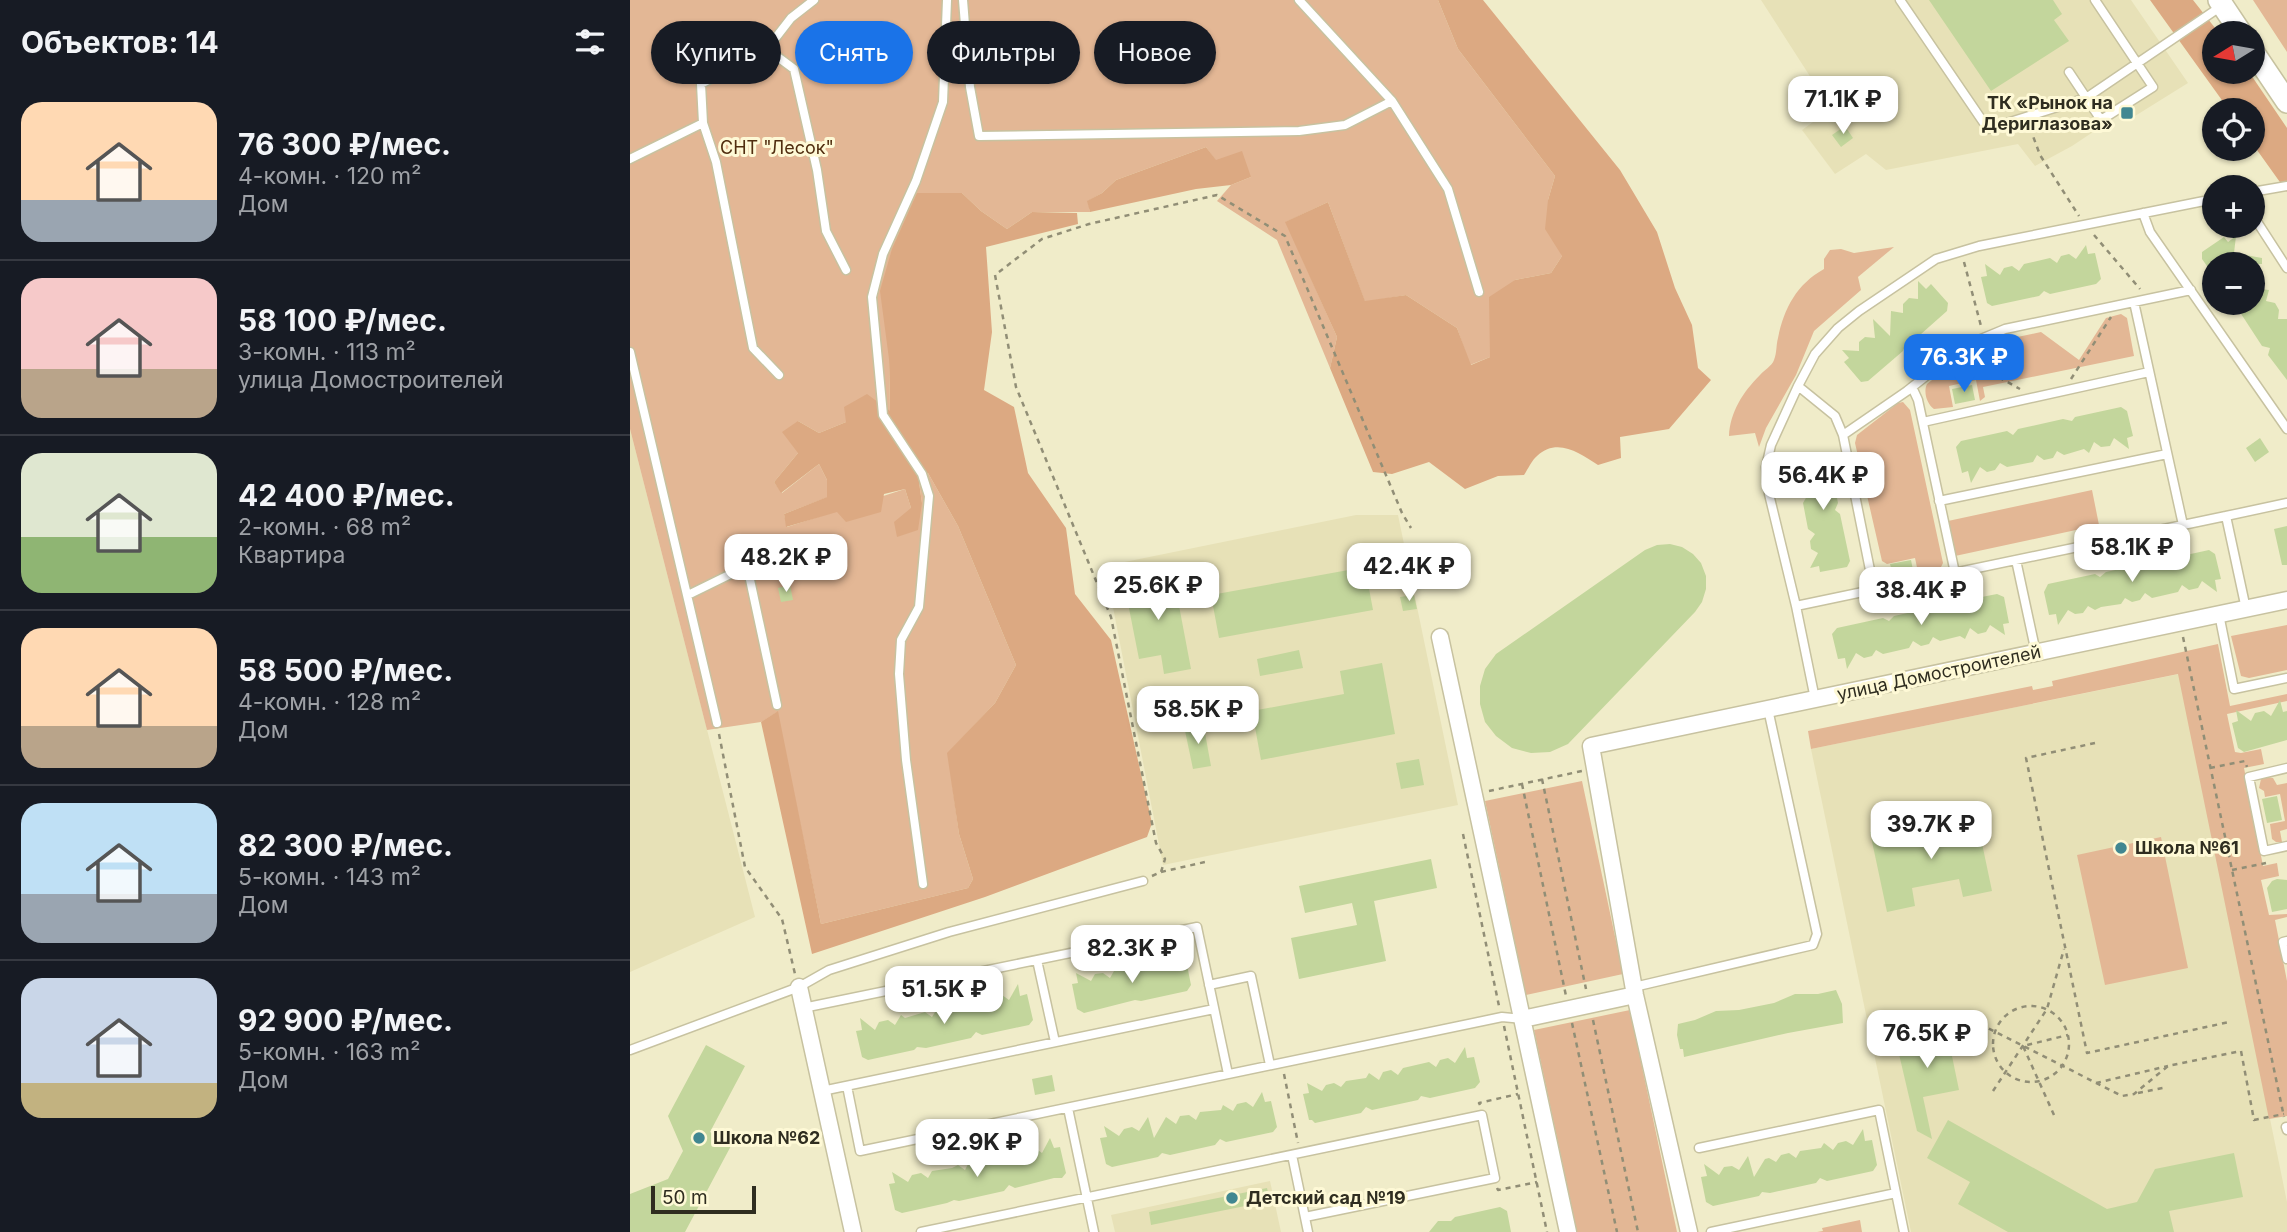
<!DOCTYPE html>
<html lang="ru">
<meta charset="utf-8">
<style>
body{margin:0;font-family:Inter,sans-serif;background:#20242c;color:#f1f3f6;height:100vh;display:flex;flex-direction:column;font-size:26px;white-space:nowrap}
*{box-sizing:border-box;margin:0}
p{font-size:23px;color:#9ea1a6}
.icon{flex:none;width:38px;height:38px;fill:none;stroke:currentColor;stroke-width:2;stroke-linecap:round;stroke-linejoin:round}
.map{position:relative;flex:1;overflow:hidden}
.side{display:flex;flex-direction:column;background:#171b24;width:630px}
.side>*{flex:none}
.banner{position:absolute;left:21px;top:21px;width:665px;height:63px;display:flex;gap:14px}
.needle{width:46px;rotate:259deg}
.tools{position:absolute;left:1572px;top:21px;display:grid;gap:14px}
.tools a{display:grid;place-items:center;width:63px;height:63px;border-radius:50%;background:#171b24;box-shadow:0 2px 5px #0004;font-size:35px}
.scale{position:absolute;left:21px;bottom:18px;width:105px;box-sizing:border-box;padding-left:7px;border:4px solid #2f2d20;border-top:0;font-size:19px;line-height:24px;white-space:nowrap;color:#2f2d20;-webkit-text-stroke:5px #fef9d6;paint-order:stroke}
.price{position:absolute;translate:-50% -60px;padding:0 16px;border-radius:14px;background:#fff;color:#222;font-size:23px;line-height:46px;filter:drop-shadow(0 2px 4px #0008)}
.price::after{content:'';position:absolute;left:50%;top:42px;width:21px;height:16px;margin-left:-10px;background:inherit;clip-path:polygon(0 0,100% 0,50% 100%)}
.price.active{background:#1a73e8;color:#fff}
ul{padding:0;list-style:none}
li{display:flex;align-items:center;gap:21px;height:175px;padding:0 21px}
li+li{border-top:2px solid #363941}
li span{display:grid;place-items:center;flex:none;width:196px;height:140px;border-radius:21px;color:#555}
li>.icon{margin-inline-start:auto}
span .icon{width:84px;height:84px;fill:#fffc;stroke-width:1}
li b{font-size:30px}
h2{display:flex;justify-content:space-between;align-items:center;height:84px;padding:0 21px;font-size:30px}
.pill{padding:0 24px;border-radius:32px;background:#171b24;box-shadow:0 2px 5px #0004;font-size:24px;line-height:63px}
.pill.active{background:#1a73e8;color:#fff}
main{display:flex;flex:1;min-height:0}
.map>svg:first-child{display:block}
.built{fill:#e7e1b7}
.green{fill:#e3b795}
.forest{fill:#dca982}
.building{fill:#c3d69c}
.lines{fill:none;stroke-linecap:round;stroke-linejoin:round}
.lane-casing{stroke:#c7c2a0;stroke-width:11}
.street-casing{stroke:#c7c2a0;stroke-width:19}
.secondary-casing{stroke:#c7c2a0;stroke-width:24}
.path{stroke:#918e76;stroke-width:2.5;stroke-dasharray:5 5;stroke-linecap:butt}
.lane{stroke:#fff;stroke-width:8}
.street{stroke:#fff;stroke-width:16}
.secondary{stroke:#fff;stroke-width:21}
.poi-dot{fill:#418791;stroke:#fef9d6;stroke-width:2.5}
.labels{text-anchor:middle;stroke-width:6;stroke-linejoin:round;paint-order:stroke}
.poi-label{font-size:18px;font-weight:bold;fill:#2f2d20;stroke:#fef9d6;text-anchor:start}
.park-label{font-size:18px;fill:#502d0f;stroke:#fef9d6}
.street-label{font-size:18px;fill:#2f2d20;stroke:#fef9d6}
</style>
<main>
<section class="side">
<h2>Объектов: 14<svg class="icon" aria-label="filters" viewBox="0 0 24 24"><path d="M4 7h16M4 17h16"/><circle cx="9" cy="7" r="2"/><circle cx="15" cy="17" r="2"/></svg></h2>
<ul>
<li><span style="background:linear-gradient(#ffd9b3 70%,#9aa5b1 0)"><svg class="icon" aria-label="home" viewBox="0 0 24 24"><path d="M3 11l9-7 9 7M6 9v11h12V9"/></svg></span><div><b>76 300 ₽/мес.</b><p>4-комн. · 120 m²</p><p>Дом</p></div></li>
<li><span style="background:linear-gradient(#f6c9c9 65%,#b9a48a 0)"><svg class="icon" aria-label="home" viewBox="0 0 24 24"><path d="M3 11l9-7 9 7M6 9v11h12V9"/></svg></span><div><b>58 100 ₽/мес.</b><p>3-комн. · 113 m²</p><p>улица Домостроителей</p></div></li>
<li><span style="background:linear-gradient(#dfe7d0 60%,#8fb573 0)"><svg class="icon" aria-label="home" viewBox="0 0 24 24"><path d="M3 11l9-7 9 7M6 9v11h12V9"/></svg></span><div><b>42 400 ₽/мес.</b><p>2-комн. · 68 m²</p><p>Квартира</p></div></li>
<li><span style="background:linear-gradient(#ffd9b3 70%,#b9a48a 0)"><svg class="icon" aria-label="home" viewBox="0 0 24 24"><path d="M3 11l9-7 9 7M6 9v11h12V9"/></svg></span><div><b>58 500 ₽/мес.</b><p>4-комн. · 128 m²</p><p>Дом</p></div></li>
<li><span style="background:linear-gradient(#bfe0f5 65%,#9aa5b1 0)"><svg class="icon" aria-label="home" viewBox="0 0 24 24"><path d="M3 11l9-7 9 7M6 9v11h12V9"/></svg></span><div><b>82 300 ₽/мес.</b><p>5-комн. · 143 m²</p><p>Дом</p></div></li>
<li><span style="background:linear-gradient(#c9d6e8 75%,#c2b280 0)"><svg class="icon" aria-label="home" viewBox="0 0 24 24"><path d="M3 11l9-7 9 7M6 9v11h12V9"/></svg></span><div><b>92 900 ₽/мес.</b><p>5-комн. · 163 m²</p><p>Дом</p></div></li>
</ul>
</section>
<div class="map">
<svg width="1657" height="1232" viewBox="0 0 1657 1232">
<rect width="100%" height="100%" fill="#f0ecc9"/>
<!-- built -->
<path class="built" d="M1131 0H1501L1558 83 1497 121 1490 114 1442 146 1405 166 1388 144 1256 170 1236 154 1205 174 1172 130 1201 109Z
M0 429 125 917 0 972Z
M726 515H768L828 805 533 865 475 566Z
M1549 674 1657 1202V1232H1281L1181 749Z
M640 1181 651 1232H485L481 1215Z"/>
<!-- green -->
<path class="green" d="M0 0H808L828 49 925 176 918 200 932 256 921 273 885 280 860 357 840 365 827 328 776 295 735 302 698 202 656 222 707 337 700 368 647 240 587 201 601 185 621 177 586 161 576 147 486 180 472 193 458 201 460 212H402L377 229 351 211 332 193 259 359 260 411 216 422 189 433 168 421V453L144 482 152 493 189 464 197 480 198 497 154 514 157 527 275 489 281 508 292 503 289 482 298 473 328 526 386 665 365 703 318 753 329 834 343 879 338 888 191 924 147 712 131 722 77 730 0 429Z
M1623 0H1657V52Z
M1264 247 1228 277 1231 290 1184 331 1166 375 1136 428 1129 447 1125 433 1099 436C1100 412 1113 392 1130 375 1134 370 1142 366 1144 360 1147 353 1146 345 1148 338 1154 308 1167 284 1194 269V259L1200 250 1211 249 1224 253Z
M1491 314 1497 318 1504 356 1353 387 1355 397 1350 401 1346 380 1319 386 1323 407 1304 409C1297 404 1293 392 1297 384L1345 346 1411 332 1449 360 1476 318Z
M1273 402 1280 410 1313 563 1308 573 1289 577 1285 558 1257 564 1252 561 1225 443 1227 435 1268 403Z
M1462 490 1469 525 1325 556 1318 521Z
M1657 625V670L1619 678 1611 676 1601 636Z
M1588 644 1600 706 1657 694V701L1597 714 1605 752 1611 753 1631 749 1634 764 1614 768 1633 866 1647 863 1649 876 1631 880 1639 915 1657 914V917L1645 920 1657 981V1116L1639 1119 1548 674 1181 749 1178 731 1402 686 1403 690 1423 686 1422 681Z
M1637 777 1643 778 1647 785 1657 783V829L1650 831 1652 842H1646L1642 839 1640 824 1655 821 1650 794 1635 797 1634 791 1629 788 1631 779Z
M952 781 993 974 896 995 855 801Z
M1531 837 1558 968 1475 985 1447 855Z
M1000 1010 1047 1232H947L904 1030Z
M1230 1220 1232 1232H1187L1193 1231 1192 1228Z"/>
<!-- forest -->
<path class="forest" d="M808 0H853L990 170 1027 232 1045 288 1062 325 1068 368 1081 380 1039 429 990 437 991 458 968 465C950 453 927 437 907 456 902 460 898 469 894 475L868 476 835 489 799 462 762 474 743 472 700 368 707 337 655 222 698 202 735 301 776 295 827 328 841 365 860 357 859 297 885 280 921 273 932 256 915 229 918 200 925 176 828 49Z
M1520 0H1563L1589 33H1584V72H1619L1657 128V192L1622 143V110H1599Z
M576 147 586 160 612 151 621 177 601 185 566 189 460 212 457 201 472 193 486 180Z
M287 193H332L351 211 377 229 402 212 447 213 448 224 356 247 362 332 354 390 384 407 398 473 436 528 445 594 481 640 522 823 517 837 355 897 182 954 131 722 148 711 191 924 338 888 343 879 329 834 317 753 365 703 386 665 328 526 298 473 289 482 292 503 288 530 267 537 264 522 281 508 275 489 254 494 251 512 216 522 207 512 156 527 154 514 197 497V480L189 464 151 493 144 482 168 453 152 432 168 421 189 433 216 422 214 407 237 394 260 411 259 359 250 291 262 249Z"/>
<!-- building -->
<path class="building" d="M1299 0H1423L1432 14 1424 20 1439 41 1361 91Z
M1215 126 1223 138 1211 147 1202 135Z
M1606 236 1604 253 1632 258V264H1584V276L1572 259V252L1594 237 1598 242Z
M1456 245 1458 254 1465 253 1471 279 1466 284 1420 294 1414 291 1409 296 1362 306 1357 303 1351 277 1357 276 1355 264 1370 275 1374 268 1382 266 1389 271 1394 264 1420 258 1427 263 1431 256 1439 254 1446 259Z
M1288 281 1296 289 1301 284 1318 303 1317 311 1282 342 1276 343 1273 351 1238 381 1231 382 1214 362 1219 358 1212 350 1229 351V342L1235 337 1245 338 1243 319 1260 336 1261 311 1273 313V304L1279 298 1288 299Z
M1622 288 1639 290 1636 301 1645 303 1649 310 1648 319H1657V380L1638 355 1640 348 1632 346 1604 303H1622Z
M1342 385 1345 400 1325 404 1322 389Z
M1491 407 1497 411 1503 436 1497 438 1499 449 1484 438 1480 446 1471 447 1464 442 1459 453 1454 449 1434 455 1427 451 1423 458 1414 460 1407 455 1403 462 1377 467 1370 463 1365 470 1357 472 1350 467 1341 483 1338 471 1332 473 1326 447 1331 441 1377 431 1383 435 1388 429 1433 419 1442 421 1445 417Z
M1630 438 1639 452 1625 462 1616 448Z
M1193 452 1199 457 1200 462 1208 503 1205 510 1210 514 1220 561 1217 567 1190 572 1189 566 1180 568 1188 553 1181 549 1180 541 1185 534 1178 529 1173 503 1177 496 1170 491 1169 483 1174 476 1158 466 1169 464 1168 457Z
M1657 526V565H1652L1644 529Z
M1040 544 1052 547 1063 554 1071 563 1076 576V589L1072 602 1065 612 938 744 920 752 901 753 882 748 866 736 855 722 850 704V686L855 669 866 654 1015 550 1027 545Z
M1579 550 1585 554 1591 579 1585 580 1587 592 1572 581 1568 588 1559 590 1552 585 1548 592 1522 598 1515 593 1510 600 1502 602 1495 598 1491 604 1471 607 1465 610 1458 606 1453 613 1445 614 1438 610 1428 625 1426 614 1419 615 1414 592 1418 584 1465 574 1470 577 1476 572 1522 562 1527 565 1533 560Z
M1281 560 1284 575 1264 579 1260 564Z
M735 567 743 610 589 638 581 595Z
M543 574 561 669 534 674 531 655 509 659 494 583Z
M160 585 163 600 151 602 148 588Z
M1367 594 1374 597 1379 623 1373 624 1375 635 1360 625 1356 632 1348 634 1340 628 1335 639 1330 636 1310 641 1303 637 1299 644 1291 646 1283 641 1279 648 1253 654 1246 650 1242 656 1234 658 1226 653 1217 669 1215 658 1208 659 1202 634 1207 628 1253 618 1259 621 1264 616 1309 606 1318 608 1321 603Z
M784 595 787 609 773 611 770 597Z
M669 650 673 668 630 676 627 659Z
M752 663 765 734 631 760 622 711 714 694 710 671Z
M574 687 576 698 559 701 557 690Z
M1650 700 1653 712 1657 711V740L1614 752 1608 748 1602 723 1608 721 1606 710 1621 721 1625 713 1634 711 1641 716Z
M573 722 581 766 563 769 554 726Z
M789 759 794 785 771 789 766 763Z
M1647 796 1652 820 1637 823 1632 799Z
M1345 810 1362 891 1333 897 1329 879 1282 888 1285 906 1257 912 1240 832 1269 826 1274 844 1320 834 1317 817Z
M801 859 807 888 744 901 756 961 669 979 661 938 727 925 722 903 675 913 669 886Z
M1647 879 1657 880V909L1642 912 1637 888 1642 881Z
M547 949 549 961 556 960 561 985 557 991 511 1001 505 1000 454 1013 447 1009 442 984 448 983 446 973 461 981 465 974 473 973 480 978 484 971 511 965 517 970 522 962 530 961 537 966Z
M388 984 390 996 397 994 403 1020 399 1025 352 1035 346 1032 341 1038 296 1048 287 1047 284 1050 238 1060 232 1057 226 1031 232 1030 230 1018 245 1030 249 1022 258 1020 265 1025 271 1015 275 1018 295 1012 302 1017 307 1009 315 1008 322 1013 326 1006 352 1000 359 1004 364 997 372 995 379 1000Z
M1206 990 1212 1004 1213 1023 1158 1033 1054 1057 1053 1049H1050L1047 1035 1048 1024 1065 1020 1086 1011 1109 1010 1144 1003 1165 994H1188Z
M1316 1027 1329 1090 1293 1097 1302 1139 1287 1131 1265 1037Z
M76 1045 115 1066 80 1132 102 1144 55 1232H0V1194L38 1179 53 1151 38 1116Z
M835 1047 837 1058 844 1057 850 1082 845 1088 800 1098 791 1096 788 1100 742 1110 736 1107 731 1113 685 1123 682 1120H679L673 1094 679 1093 677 1083 692 1091 696 1085 704 1083 711 1087 716 1081 736 1078 739 1073 749 1080 753 1072 761 1070 768 1075 773 1068 799 1062 806 1067 810 1060 818 1058 825 1063Z
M422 1075 425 1091 405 1095 402 1079Z
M632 1092 635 1102 641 1101 647 1127 643 1132 596 1142 590 1139 585 1145 540 1155 532 1153 528 1157 482 1167 476 1164 470 1138 477 1137 474 1126 489 1136 494 1129 502 1127 509 1131 518 1117 524 1138 536 1117 546 1124 550 1116 559 1115 566 1120 570 1112 591 1110 593 1105 603 1111 607 1104 616 1102 623 1107Z
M1318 1120 1477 1209 1507 1202 1525 1169 1604 1153 1613 1197 1539 1211 1544 1232H1378L1328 1204 1340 1182 1297 1158Z
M1233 1129 1235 1141 1242 1140 1247 1165 1243 1171 1197 1181 1190 1178 1186 1183 1140 1193 1132 1192 1129 1196 1083 1206 1076 1202 1071 1177 1077 1176 1074 1164 1089 1175 1094 1167 1102 1166 1109 1170 1118 1156 1124 1177 1135 1159 1139 1158 1146 1162 1151 1155 1159 1153 1166 1158 1170 1151 1191 1148 1194 1143 1203 1150 1208 1143 1216 1141 1223 1145Z
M420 1138 424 1148 430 1147 436 1173 432 1178H424L385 1188 379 1185 374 1191 329 1201 324 1200 317 1203 272 1213 265 1210 259 1184 265 1183 262 1172 278 1182 282 1175 291 1173 298 1178 302 1171 322 1168 328 1165 335 1170 339 1162 348 1160 354 1166 359 1158 380 1155 382 1150 392 1158 396 1150 405 1148 412 1153Z
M637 1188 640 1201 521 1225 519 1212Z
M870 1207 877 1211 881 1232H799L808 1221H821L825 1217Z"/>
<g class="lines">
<!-- lane casing -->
<g class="lane-casing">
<path id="lane" d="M333 0 340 87 349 136 669 131 715 125 762 101
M669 0 762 101 818 189 849 292
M1270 0 1358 129 1456 98 1593 5
M137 49 164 69 187 170 196 231 216 270
M1439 72 1471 120 1523 87 1465 0
M73 123 86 162 123 348 149 375
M0 159 73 123 71 84 137 49 161 18 184 0
M1622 192 1657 186
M1513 213 1520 232 1657 429
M1622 214 1657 268
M1504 302 1553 525
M0 352 87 723
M1168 386 1205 416 1213 435 1244 590
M1282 387 1288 400 1325 573
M1293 422 1519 372
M1213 435 1277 391 1334 346 1375 329 1561 290
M1309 501 1537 454
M1596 516 1657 503
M1386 560 1406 653
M58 595 111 569 119 575 147 705
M1166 606 1139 494 1136 467 1141 445 1168 386 1185 354 1208 328 1229 311 1306 259 1349 246 1584 199
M1589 614 1604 689 1657 678
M1185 699 1166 606 1596 516 1616 609
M1657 768 1619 777 1634 851 1657 846
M293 884 276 760 269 674 271 640 289 607 299 496 292 474 253 415 242 297 253 254 286 181 313 102 317 0
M1657 941 1653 942 1657 959
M407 960 425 1042
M579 985 621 976 640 1065
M1004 987 1183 945 1187 934 1138 709
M173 1008 567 927 598 1074
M0 1050 169 987 199 970 319 932 513 881
M217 1086 230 1151 872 1017 893 1019
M192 1091 584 1009
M438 1108 464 1232
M1656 1127 1657 1130
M1069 1148 1249 1110 1274 1232
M662 1155 678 1232
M291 1232 852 1115 865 1178 675 1217
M1081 1232 1266 1193"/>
</g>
<!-- street casing -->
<g class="street-casing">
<path id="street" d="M810 637 938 1232
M169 987 223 1232
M893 1019 1005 995
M1059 1232 1005 995 961 746 1657 600"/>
</g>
<!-- secondary casing -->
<g class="secondary-casing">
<path id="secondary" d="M1589 0 1611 33
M1622 50 1657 102"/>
</g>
<!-- path -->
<path class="path" d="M1400 128 1410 155 1449 216
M1464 235 1510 289
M1334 262 1351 326
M1334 358 1390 389
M1441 379 1481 317
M1553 637 1654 1117
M89 734 115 867 152 919 165 974
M1465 743 1396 758 1457 1053 1599 1022
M1580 768 1615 761 1617 767
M912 779 956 989
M892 784 936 996
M859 791 952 771
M833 834 869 1006
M1602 870 1636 863
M531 872 575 862
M522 876 531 872 535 859 526 843 481 617 386 387 365 275 412 239 459 224 587 195 655 236 772 513 781 528
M1363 1044a38 38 0 1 1 76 0a38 38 0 1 1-76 0Z
M963 1020 1008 1232
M942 1023 987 1232
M1350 1024 1492 1096 1504 1094 1538 1066 1611 1051 1624 1120 1654 1114
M874 1026 917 1232
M654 1074 668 1143
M1466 1083 1538 1066
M1363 1091 1417 1009 1434 949
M1508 1093 1537 1087
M850 1105 849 1103 888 1094
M1424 1115 1393 1046 1438 1035
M867 1188 868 1190 907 1182"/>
<!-- lane -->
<use href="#lane" class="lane"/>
<!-- street -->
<use href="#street" class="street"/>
<!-- secondary -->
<use href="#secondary" class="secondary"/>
</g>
<!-- markers -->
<g class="poi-dot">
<rect x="1490" y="106" width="14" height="14" rx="3.5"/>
<circle cx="1491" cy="848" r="7"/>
<circle cx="69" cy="1138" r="7"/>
<circle cx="602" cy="1198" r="7"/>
</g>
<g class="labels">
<!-- poi labels -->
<g class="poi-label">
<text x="1483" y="109" text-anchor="end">ТК «Рынок на<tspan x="1483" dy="21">Дериглазова»</tspan></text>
<text x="1505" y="854">Школа №61</text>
<text x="83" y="1144">Школа №62</text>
<text x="616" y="1204">Детский сад №19</text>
</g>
<!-- park labels -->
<g class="park-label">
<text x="147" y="154">СНТ "Лесок"</text>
</g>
<!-- street labels -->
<g class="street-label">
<text transform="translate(1309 673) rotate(-12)" y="6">улица Домостроителей</text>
</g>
</g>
</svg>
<div class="tools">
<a><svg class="needle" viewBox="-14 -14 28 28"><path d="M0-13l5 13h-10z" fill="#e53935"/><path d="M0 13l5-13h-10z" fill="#9ea1a6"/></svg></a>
<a><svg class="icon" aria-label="locate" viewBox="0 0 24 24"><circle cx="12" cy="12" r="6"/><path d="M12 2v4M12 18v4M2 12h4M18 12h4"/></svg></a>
<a>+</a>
<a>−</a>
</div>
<div class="scale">50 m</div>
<b class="price" style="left:1213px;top:136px">71.1K ₽</b>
<b class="price active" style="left:1334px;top:394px">76.3K ₽</b>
<b class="price" style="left:1193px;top:512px">56.4K ₽</b>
<b class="price" style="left:1502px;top:584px">58.1K ₽</b>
<b class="price" style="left:156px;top:594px">48.2K ₽</b>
<b class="price" style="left:779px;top:603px">42.4K ₽</b>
<b class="price" style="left:528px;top:622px">25.6K ₽</b>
<b class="price" style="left:1291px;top:627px">38.4K ₽</b>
<b class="price" style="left:568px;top:746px">58.5K ₽</b>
<b class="price" style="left:1301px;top:861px">39.7K ₽</b>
<b class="price" style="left:502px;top:985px">82.3K ₽</b>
<b class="price" style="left:314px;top:1026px">51.5K ₽</b>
<b class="price" style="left:1297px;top:1070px">76.5K ₽</b>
<b class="price" style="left:347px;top:1179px">92.9K ₽</b>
<div class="banner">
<a class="pill">Купить</a>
<a class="pill active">Снять</a>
<a class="pill">Фильтры</a>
<a class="pill">Новое</a>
</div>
</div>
</main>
